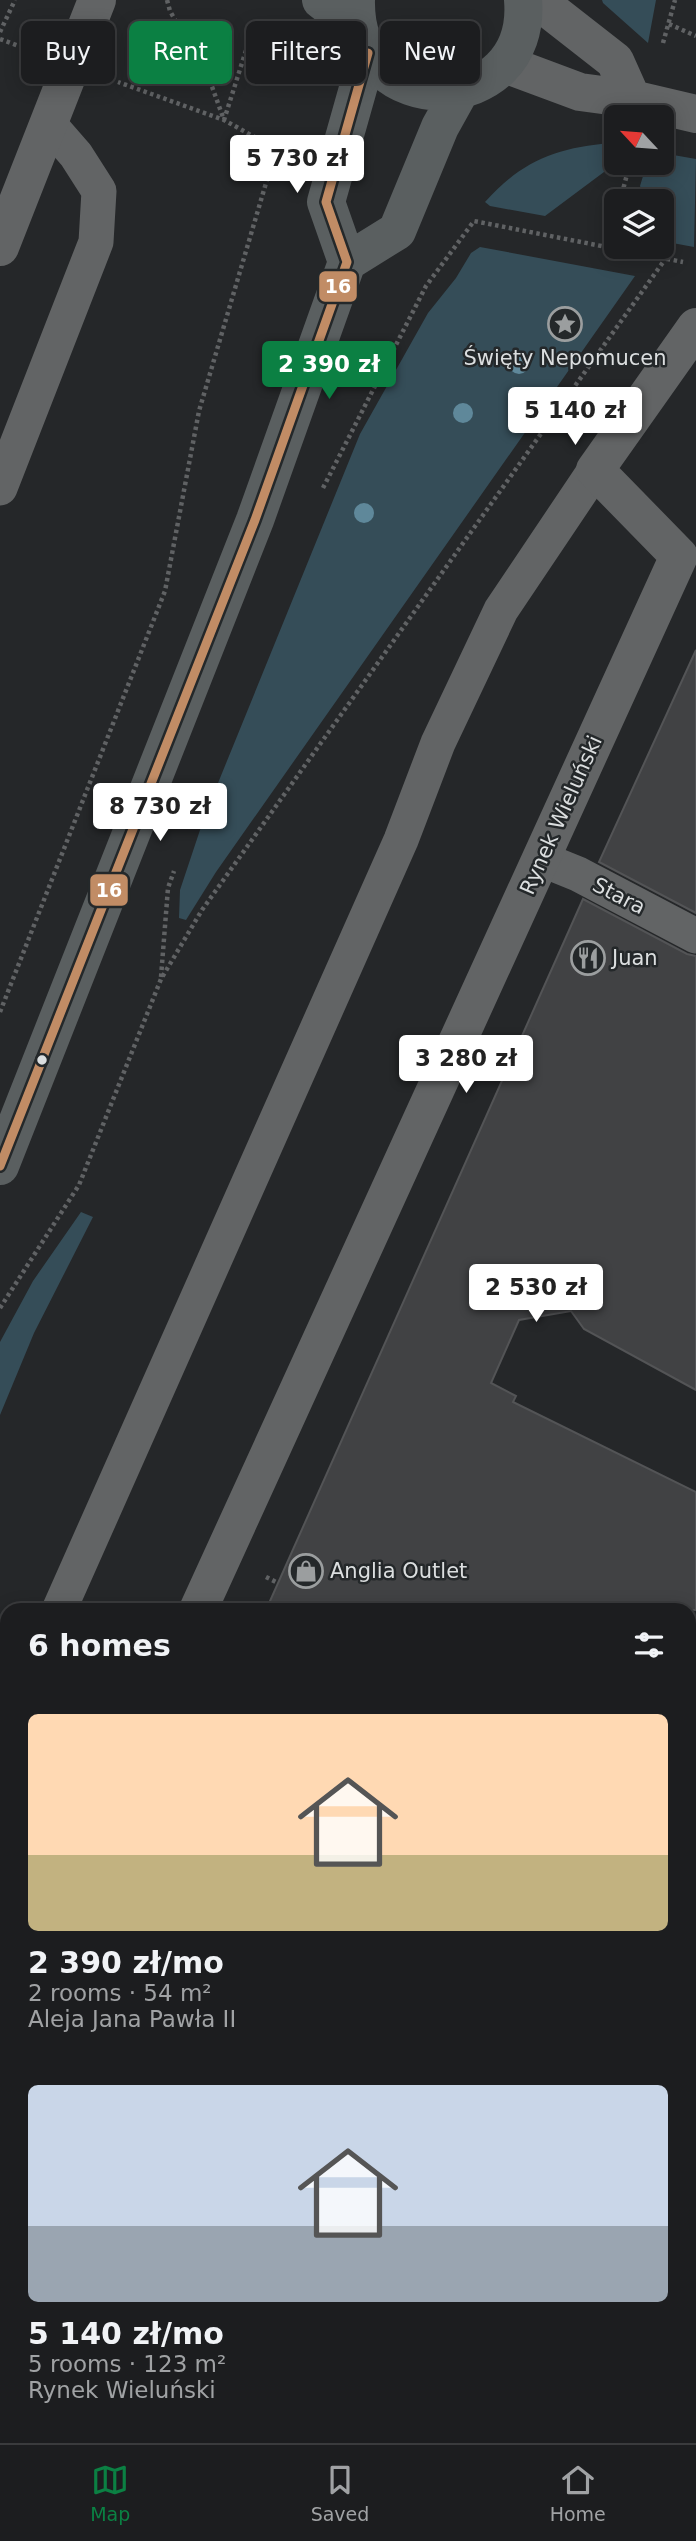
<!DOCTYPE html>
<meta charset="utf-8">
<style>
body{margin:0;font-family:"DejaVu Sans",sans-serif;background:#292a2c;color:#f1f3f6;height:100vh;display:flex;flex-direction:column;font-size:26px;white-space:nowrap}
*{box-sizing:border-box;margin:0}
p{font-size:23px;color:#a0a2a4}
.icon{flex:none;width:38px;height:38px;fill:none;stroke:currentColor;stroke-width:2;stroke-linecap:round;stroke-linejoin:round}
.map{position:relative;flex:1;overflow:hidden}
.drawer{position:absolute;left:0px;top:1603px;width:696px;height:840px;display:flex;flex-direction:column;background:#1c1d1f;border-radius:21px 21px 0 0;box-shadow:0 4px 18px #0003,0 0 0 2px #3a3b3d}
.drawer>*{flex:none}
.banner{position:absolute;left:21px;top:21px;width:654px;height:63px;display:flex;gap:14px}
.needle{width:46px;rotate:296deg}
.controls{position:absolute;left:604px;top:105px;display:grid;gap:14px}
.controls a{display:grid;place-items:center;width:70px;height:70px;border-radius:10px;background:#1c1d1f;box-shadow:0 4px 18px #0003,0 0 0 2px #3a3b3d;font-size:35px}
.price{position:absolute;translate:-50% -60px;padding:0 16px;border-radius:7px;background:#fff;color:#222;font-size:23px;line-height:46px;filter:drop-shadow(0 2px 4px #0008)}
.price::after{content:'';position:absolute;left:50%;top:42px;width:21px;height:16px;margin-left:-10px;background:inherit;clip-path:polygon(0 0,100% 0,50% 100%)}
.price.current{background:#0b8043;color:#fff}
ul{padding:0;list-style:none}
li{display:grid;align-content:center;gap:14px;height:371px;padding:0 28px}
li span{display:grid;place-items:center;height:217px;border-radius:10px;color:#555}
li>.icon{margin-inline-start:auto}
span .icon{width:126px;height:126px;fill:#fffc;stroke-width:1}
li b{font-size:30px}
h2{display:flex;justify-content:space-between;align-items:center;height:84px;padding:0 28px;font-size:30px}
.tag{padding:0 24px;border-radius:10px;background:#1c1d1f;box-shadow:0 4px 18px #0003,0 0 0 2px #3a3b3d;font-size:24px;line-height:63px}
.tag.current{background:#0b8043;color:#fff}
.tab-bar{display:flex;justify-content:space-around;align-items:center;height:98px;border-top:2px solid #3a3b3d;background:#1c1d1f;font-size:19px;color:#a0a2a4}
.tab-bar a{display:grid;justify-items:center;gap:4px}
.tab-bar .current{color:#0b8043}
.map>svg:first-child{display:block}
.green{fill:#354d58}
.building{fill:#414244;stroke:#535456;stroke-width:2}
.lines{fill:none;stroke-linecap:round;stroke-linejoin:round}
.path{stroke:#606264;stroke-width:4.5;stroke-dasharray:3.5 3.5;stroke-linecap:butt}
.lane{stroke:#626465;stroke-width:35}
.street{stroke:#626465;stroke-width:38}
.secondary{stroke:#5a5f60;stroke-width:38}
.bus-1-casing{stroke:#24282a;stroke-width:14}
.bus-1{stroke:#c18c65;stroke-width:9}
.tree{fill:#5f889a}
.bus-dot{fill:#dbdedf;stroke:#24282a;stroke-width:2.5}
.labels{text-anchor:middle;stroke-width:5;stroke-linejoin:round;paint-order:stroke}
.poi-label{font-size:21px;fill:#dbdedf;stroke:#24282a;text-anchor:start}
.street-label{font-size:21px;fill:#dbdedf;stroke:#24282a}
.line-badge{stroke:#24282a;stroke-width:2.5}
.badge-label{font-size:19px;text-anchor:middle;font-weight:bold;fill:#fff}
</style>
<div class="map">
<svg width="696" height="2443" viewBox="0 0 696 2443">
<rect width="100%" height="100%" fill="#252729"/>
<!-- green -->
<path class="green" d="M602 0H656L648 43 603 3Z
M611 143 604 172 545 216 490 206 485 202C523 160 556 148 611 143Z
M662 153 696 159 694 247 667 242 662 231V201H647L640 186 647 163H662Z
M480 247 635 276 216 872 186 920 179 918 180 890 205 815 360 434 428 313 456 278 471 253Z
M81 1212 93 1217 34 1333 0 1415V1342L33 1281Z"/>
<!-- building -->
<path class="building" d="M696 650V913L599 862Z
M583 899 687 954 696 956V1390L584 1329 571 1311 519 1320 491 1383 516 1396 513 1402 696 1492V1610H266Z"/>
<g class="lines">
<!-- path -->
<path class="path" d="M167 0 170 11 210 81 224 120 248 44
M669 24 696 36
M0 32 15 0
M0 39 24 48
M663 43 675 0
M620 201 630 163
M608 247 616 215
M323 488 426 286 474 221 683 262
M161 977 168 888 174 871
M0 1012 165 591 199 411 276 149 224 120 118 82
M0 1308 79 1185 161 979 202 910 666 258
M266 1577 278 1583
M0 2154 7 2139"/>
<!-- lane -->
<path class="lane" d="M0 488 96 242 99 191 76 155 49 124
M541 859 578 874 696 936
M59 1610 401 840 438 743 501 610 595 470
M0 1743 7 1727"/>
<!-- street -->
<path class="street" d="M537 0 615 61 632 99
M505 64 580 92 632 99 696 114
M0 247 97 0
M198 1610 679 556 595 470 696 327
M0 1936 7 1939
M690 2276 696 2280"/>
<!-- secondary -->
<path class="secondary" d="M321 0 357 28
M356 0C353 125 533 119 523 0
M347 262 397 231 440 127 460 91
M0 1166 255 520 347 262 326 202 368 53"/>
<!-- bus-1 casing -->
<g class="bus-1-casing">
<path id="bus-1" d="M0 1166 255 520 347 262 326 202 368 53"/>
</g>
<!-- bus-1 -->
<use href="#bus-1" class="bus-1"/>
</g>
<!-- trees -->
<g class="tree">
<circle cx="519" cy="364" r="10"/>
<circle cx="463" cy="413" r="10"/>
<circle cx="364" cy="513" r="10"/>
</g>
<!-- icons -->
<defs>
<g id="sight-ring" transform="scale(1.75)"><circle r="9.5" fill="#24282a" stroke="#9b9e9f" stroke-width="1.5"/><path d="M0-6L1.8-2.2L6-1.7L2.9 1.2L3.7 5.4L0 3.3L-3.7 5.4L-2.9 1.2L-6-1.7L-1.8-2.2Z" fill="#9b9e9f"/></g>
<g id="restaurant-ring" transform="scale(1.75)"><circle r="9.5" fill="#24282a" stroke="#9b9e9f" stroke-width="1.5"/><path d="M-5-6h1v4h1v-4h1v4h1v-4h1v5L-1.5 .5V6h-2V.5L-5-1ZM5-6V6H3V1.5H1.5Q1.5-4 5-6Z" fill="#9b9e9f"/></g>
<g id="shop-ring" transform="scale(1.75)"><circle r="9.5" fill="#24282a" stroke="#9b9e9f" stroke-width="1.5"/><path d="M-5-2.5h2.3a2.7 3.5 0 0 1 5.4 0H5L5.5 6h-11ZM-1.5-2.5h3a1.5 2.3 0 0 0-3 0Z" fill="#9b9e9f"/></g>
</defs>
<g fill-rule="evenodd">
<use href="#sight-ring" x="565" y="324"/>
<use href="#restaurant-ring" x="588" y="958"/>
<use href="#shop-ring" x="306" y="1571"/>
</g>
<!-- markers -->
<circle class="bus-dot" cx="42" cy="1060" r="6"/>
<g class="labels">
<!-- poi labels -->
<g class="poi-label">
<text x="565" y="365" text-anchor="middle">Święty Nepomucen</text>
<text x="612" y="965">Juan</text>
<text x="330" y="1578">Anglia Outlet</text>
</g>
<!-- street labels -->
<g class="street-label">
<text transform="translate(561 815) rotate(-66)" y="7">Rynek Wieluński</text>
<text transform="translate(619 896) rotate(27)" y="7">Stara</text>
</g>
</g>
<g class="line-badge">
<rect x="318" y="270" width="40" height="33" rx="7" fill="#c18c65"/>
<rect x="89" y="873" width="40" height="34" rx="7" fill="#c18c65"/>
</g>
<g class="badge-label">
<text x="338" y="293">16</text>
<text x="109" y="897">16</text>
</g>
</svg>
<div class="controls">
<a><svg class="needle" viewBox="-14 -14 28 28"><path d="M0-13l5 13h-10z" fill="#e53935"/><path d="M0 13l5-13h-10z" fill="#a0a2a4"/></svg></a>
<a><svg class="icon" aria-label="layers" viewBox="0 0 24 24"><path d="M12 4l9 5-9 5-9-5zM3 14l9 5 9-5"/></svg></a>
</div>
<b class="price" style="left:297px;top:195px">5 730 zł</b>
<b class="price current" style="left:329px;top:401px">2 390 zł</b>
<b class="price" style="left:575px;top:447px">5 140 zł</b>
<b class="price" style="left:160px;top:843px">8 730 zł</b>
<b class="price" style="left:466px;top:1095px">3 280 zł</b>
<b class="price" style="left:536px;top:1324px">2 530 zł</b>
<div class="banner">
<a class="tag">Buy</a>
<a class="tag current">Rent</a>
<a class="tag">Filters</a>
<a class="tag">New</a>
</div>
<section class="drawer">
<h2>6 homes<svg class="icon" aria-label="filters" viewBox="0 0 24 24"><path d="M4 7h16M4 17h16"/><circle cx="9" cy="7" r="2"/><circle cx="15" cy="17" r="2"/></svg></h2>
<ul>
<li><span style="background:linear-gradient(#ffd9b3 65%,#c2b280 0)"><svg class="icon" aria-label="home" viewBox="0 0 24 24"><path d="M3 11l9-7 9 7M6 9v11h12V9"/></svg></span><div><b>2 390 zł/mo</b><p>2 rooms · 54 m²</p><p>Aleja Jana Pawła II</p></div></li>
<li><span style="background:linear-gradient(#c9d6e8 65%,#9aa5b1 0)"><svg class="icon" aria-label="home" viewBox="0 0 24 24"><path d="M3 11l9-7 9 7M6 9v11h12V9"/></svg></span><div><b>5 140 zł/mo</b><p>5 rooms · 123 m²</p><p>Rynek Wieluński</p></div></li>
</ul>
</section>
</div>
<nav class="tab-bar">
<a class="current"><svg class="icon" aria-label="map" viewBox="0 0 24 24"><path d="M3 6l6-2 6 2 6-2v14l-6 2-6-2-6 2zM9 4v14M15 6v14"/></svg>Map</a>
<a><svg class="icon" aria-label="saved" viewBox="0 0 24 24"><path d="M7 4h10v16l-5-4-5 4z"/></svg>Saved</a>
<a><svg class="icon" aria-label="home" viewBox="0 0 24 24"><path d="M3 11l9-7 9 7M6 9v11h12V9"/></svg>Home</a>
</nav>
